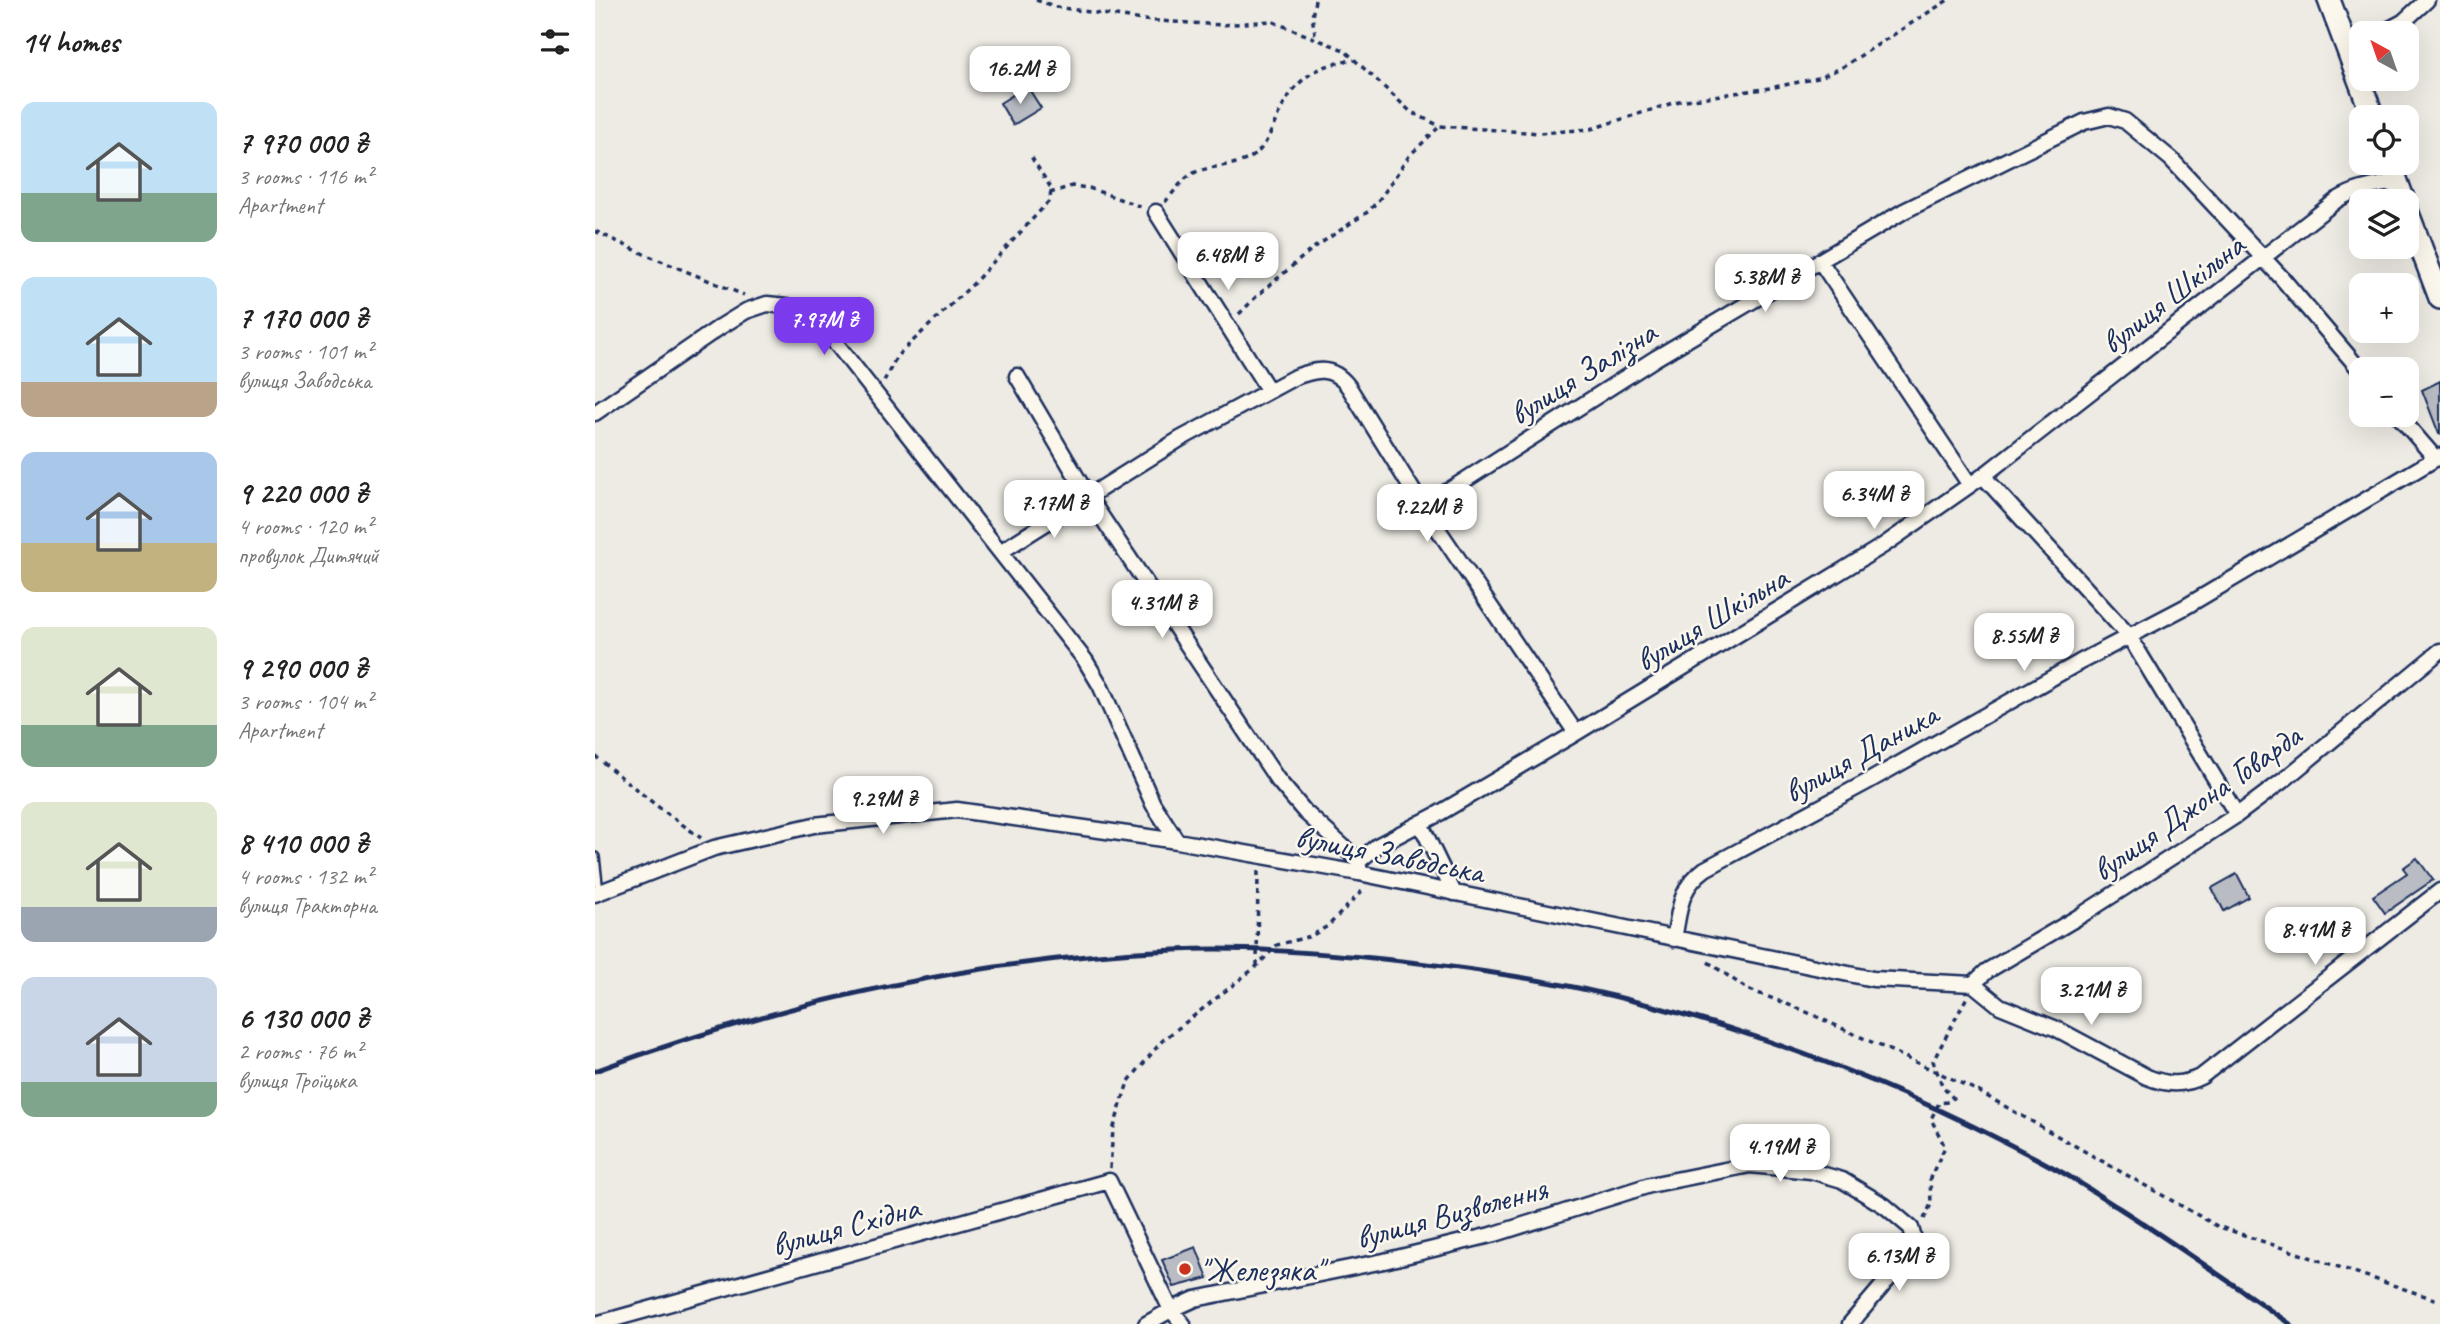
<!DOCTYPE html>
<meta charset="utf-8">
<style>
body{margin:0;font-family:Caveat,sans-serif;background:#f6f6f6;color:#222;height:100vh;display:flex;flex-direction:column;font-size:26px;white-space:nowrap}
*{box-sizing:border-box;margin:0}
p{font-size:23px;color:#767676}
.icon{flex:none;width:38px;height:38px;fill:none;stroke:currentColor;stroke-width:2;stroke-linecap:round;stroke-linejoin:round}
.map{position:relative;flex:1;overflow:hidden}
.panel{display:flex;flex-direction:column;background:#fff;width:595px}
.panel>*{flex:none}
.needle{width:46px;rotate:320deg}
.controls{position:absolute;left:1754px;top:21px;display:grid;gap:14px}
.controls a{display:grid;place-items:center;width:70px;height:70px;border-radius:14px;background:#fff;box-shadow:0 7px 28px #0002;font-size:35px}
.price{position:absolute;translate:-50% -60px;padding:0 16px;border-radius:14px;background:#fff;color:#222;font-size:23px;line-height:46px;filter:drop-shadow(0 2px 4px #0008)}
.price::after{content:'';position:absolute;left:50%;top:42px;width:21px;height:16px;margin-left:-10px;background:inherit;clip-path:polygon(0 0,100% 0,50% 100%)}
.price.on{background:#7c3aed;color:#fff}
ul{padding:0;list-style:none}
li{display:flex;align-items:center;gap:21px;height:175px;padding:0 21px}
li span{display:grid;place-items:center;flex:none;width:196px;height:140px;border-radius:14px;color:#555}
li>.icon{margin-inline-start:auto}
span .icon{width:84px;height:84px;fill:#fffc;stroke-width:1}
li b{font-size:30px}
h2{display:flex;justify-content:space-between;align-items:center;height:84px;padding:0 21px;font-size:30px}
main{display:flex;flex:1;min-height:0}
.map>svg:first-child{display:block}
.building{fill:#b9bcc3;stroke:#1b2f5e;stroke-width:2}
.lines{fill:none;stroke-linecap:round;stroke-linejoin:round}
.lane-casing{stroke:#1b2f5e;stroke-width:12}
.street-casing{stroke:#1b2f5e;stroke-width:19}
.secondary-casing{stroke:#1b2f5e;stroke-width:26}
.path{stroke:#1b2f5e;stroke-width:3.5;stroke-dasharray:5 5;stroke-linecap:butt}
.lane{stroke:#fbf7ec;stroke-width:7}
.street{stroke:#fbf7ec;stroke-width:14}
.secondary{stroke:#fbf7ec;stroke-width:21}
.rail{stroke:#1b2f5e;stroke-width:5}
.poi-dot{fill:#c8321e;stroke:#fbf7ec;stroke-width:2.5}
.labels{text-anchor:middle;stroke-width:5;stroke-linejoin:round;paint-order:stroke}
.street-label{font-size:33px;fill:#1b2f5e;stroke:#fbf7ec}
.poi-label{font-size:33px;fill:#1b2f5e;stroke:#fbf7ec;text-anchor:start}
</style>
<main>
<section class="panel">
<h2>14 homes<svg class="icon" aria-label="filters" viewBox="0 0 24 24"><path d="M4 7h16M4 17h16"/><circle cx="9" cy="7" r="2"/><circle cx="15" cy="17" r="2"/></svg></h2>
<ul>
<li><span style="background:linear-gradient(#bfe0f5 65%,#7fa58c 0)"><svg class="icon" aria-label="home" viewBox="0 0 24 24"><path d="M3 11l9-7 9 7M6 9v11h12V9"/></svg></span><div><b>7 970 000 ₴</b><p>3 rooms · 116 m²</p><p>Apartment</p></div></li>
<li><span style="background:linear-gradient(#bfe0f5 75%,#b9a48a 0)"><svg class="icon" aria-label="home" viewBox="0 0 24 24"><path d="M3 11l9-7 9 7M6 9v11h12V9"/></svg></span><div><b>7 170 000 ₴</b><p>3 rooms · 101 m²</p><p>вулиця Заводська</p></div></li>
<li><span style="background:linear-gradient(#a9c7e8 65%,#c2b280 0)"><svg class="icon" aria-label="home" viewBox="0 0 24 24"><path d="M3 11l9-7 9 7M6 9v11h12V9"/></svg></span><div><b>9 220 000 ₴</b><p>4 rooms · 120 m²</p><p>провулок Дитячий</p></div></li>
<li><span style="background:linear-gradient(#dfe7d0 70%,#7fa58c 0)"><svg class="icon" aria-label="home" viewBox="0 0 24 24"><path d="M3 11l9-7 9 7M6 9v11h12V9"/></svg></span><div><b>9 290 000 ₴</b><p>3 rooms · 104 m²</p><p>Apartment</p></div></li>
<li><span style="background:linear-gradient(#dfe7d0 75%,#9aa5b1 0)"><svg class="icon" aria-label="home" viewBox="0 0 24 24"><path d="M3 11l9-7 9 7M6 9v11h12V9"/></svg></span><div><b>8 410 000 ₴</b><p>4 rooms · 132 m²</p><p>вулиця Тракторна</p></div></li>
<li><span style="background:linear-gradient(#c9d6e8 75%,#7fa58c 0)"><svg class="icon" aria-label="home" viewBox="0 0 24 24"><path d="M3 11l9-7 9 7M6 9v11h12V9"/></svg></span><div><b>6 130 000 ₴</b><p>2 rooms · 76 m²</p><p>вулиця Троїцька</p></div></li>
</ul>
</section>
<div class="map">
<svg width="1845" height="1324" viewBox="0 0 1845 1324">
<rect width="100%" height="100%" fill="#eeebe4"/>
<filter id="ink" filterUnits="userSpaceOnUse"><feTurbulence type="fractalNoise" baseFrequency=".0143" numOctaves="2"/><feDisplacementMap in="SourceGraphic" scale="14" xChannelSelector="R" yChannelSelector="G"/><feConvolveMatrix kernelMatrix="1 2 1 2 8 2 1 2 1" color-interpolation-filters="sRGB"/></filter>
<g filter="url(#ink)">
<!-- building -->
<path class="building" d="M432 86 446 108 418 125 405 103Z
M1845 381V434H1844L1827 390Z
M1822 858 1838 880 1790 913 1778 896 1812 873 1808 868Z
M1642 874 1654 897 1629 911 1617 888Z
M601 1247 613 1278 579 1287 567 1260Z"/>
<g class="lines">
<!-- lane casing -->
<g class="lane-casing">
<path id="lane" d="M0 857 4 892"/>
</g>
<!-- street casing -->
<g class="street-casing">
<path id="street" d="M1787 33 1808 22 1832 0
M561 212 674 391
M1225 261 1375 485
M422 376 494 498 682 779 710 812 764 861
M0 413 125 327 151 311 172 304 192 306 213 319 236 337 490 660 505 685 558 804 582 841 764 873 1278 979 1378 984 1405 1006 1462 1029 1552 1077C1572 1085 1588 1086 1607 1076L1845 891
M1803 415 1841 459
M1388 476 1534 636 1642 815
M828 507 1061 358 1309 211 1489 122 1514 116 1530 121 1576 159 1686 277 1766 371
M405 552 585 439 698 378C720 369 737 365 753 386L828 507 981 733
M825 823 859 893
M764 873V861L782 846 843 814 981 733 1289 545 1388 476 1742 200C1761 188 1780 186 1802 182
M0 894 119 848 219 825 362 810 582 841
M1079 939C1085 909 1084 888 1110 869L1272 782 1485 662 1590 607 1845 456
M1378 984 1392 971 1485 916 1642 815 1690 779 1845 651
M1 1324 514 1181 576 1310 588 1324
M551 1324 576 1310 600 1299 789 1261 900 1234 1055 1185 1155 1165 1216 1171 1247 1180 1290 1206 1316 1228 1318 1235 1301 1270 1255 1324"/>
</g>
<!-- secondary casing -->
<g class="secondary-casing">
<path id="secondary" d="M1734 0 1778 117
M1795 163 1809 201
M1811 208 1845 298"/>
</g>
<!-- path -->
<path class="path" d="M441 0 462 7 547 20 627 25 676 21 749 50 816 112 845 126 945 133 996 129 1084 101 1175 88 1223 78 1246 68 1353 0
M720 0 717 17 721 38
M455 193 477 186 494 188 547 207
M570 202C578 193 587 180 597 174 617 163 645 169 663 152 674 141 677 127 684 114 701 78 721 65 759 60
M0 231 49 254 149 295
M644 314 662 296 717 249 774 211 787 196 814 156 845 126
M289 381 302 356 378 284 455 200 456 188 435 155
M0 756 62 806 106 838
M1113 962 1152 989 1205 1009 1381 1090 1622 1226 1845 1301
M662 966 663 870
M515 1168 518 1130 533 1082 567 1041 662 966 682 945 716 936 733 926 769 889
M1329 1219 1336 1204 1335 1178 1350 1147 1336 1119 1344 1103 1353 1102 1358 1098 1347 1085 1338 1061 1372 997"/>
<!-- lane -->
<use href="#lane" class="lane"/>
<!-- street -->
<use href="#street" class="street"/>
<!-- secondary -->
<use href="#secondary" class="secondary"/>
<!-- rail -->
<path class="rail" d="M0 1071C185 1003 383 958 580 950 646 947 713 952 778 958 847 965 916 974 983 988 1150 1024 1313 1088 1463 1170 1483 1181 1503 1195 1524 1208 1582 1245 1639 1285 1695 1324"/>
</g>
</g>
<!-- markers -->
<circle class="poi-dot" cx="590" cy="1269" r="7"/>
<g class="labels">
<!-- street labels -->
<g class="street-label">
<text transform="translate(1577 293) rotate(-38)" y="12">вулиця Шкільна</text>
<text transform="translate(987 372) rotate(-32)" y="12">вулиця Залізна</text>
<text transform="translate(1116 618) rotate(-31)" y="12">вулиця Шкільна</text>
<text transform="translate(1265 752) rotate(-29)" y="12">вулиця Даника</text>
<text transform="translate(1601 802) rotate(-35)" y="12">вулиця Джона Говарда</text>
<text transform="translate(795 853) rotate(11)" y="12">вулиця Заводська</text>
<text transform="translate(856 1212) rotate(-15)" y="12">вулиця Визволення</text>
<text transform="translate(250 1225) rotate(-15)" y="12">вулиця Східна</text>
</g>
<!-- poi labels -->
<g class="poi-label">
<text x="604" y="1281">"Железяка"</text>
</g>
</g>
</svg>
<div class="controls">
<a><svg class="needle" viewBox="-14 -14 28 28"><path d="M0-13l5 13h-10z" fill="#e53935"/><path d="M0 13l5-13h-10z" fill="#767676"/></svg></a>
<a><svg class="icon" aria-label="locate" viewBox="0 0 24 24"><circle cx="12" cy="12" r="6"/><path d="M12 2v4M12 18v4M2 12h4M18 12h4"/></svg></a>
<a><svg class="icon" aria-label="layers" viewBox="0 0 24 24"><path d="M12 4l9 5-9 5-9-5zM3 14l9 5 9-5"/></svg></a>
<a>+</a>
<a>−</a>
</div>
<b class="price" style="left:425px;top:106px">16.2M ₴</b>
<b class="price" style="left:633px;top:292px">6.48M ₴</b>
<b class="price" style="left:1170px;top:314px">5.38M ₴</b>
<b class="price on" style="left:229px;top:357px">7.97M ₴</b>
<b class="price" style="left:1279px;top:531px">6.34M ₴</b>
<b class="price" style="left:459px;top:540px">7.17M ₴</b>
<b class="price" style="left:832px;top:544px">9.22M ₴</b>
<b class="price" style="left:567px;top:640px">4.31M ₴</b>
<b class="price" style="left:1429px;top:673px">8.55M ₴</b>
<b class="price" style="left:288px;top:836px">9.29M ₴</b>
<b class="price" style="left:1720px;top:967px">8.41M ₴</b>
<b class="price" style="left:1496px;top:1027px">3.21M ₴</b>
<b class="price" style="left:1185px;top:1184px">4.19M ₴</b>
<b class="price" style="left:1304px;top:1293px">6.13M ₴</b>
</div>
</main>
